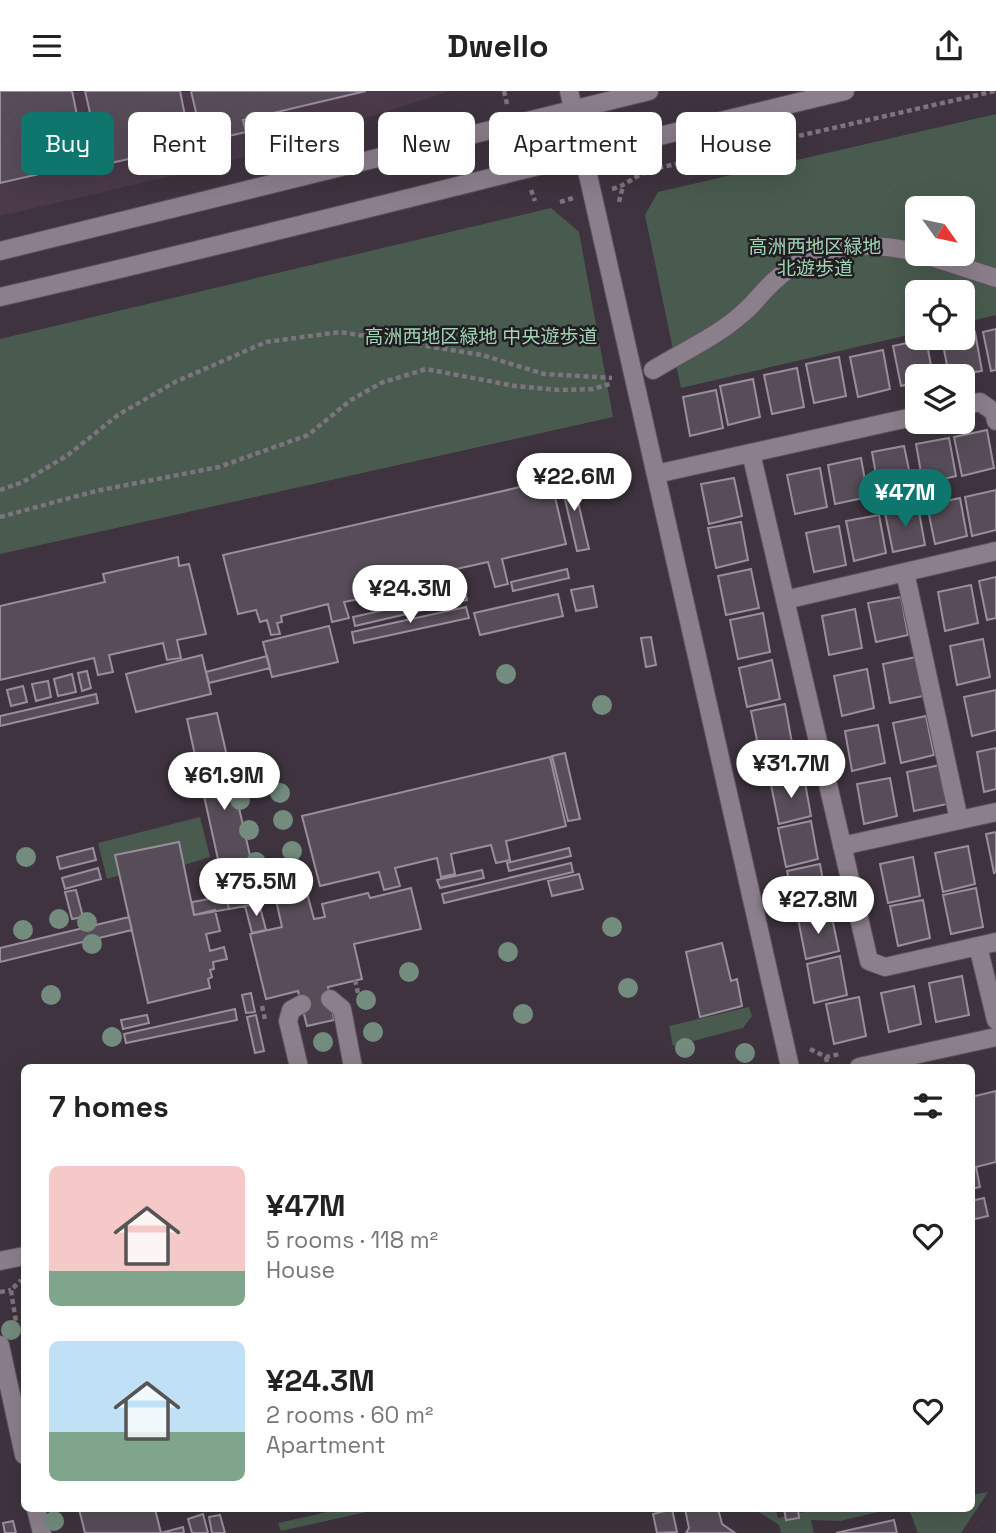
<!DOCTYPE html>
<meta charset="utf-8">
<style>
body{margin:0;font-family:"Space Grotesk","Noto Sans JP",sans-serif;background:#f2f2f2;color:#222;height:100vh;display:flex;flex-direction:column;font-size:26px;white-space:nowrap}
*{box-sizing:border-box;margin:0}
p{font-size:23px;color:#767676}
.icon{flex:none;width:38px;height:38px;fill:none;stroke:currentColor;stroke-width:2;stroke-linecap:round;stroke-linejoin:round}
.map{position:relative;flex:1;overflow:hidden}
.sheet{position:absolute;left:21px;top:973px;width:954px;height:448px;display:flex;flex-direction:column;background:#fff;border-radius:10px;box-shadow:0 7px 28px #0002}
.sheet>*{flex:none}
.guide{position:absolute;left:21px;top:21px;width:956px;height:63px;display:flex;gap:14px}
.needle{width:46px;rotate:123deg}
.controls{position:absolute;left:905px;top:105px;display:grid;gap:14px}
.controls a{display:grid;place-items:center;width:70px;height:70px;border-radius:10px;background:#fff;box-shadow:0 7px 28px #0002;font-size:35px}
.price{position:absolute;translate:-50% -60px;padding:0 16px;border-radius:24px;background:#fff;color:#222;font-size:23px;line-height:46px;filter:drop-shadow(0 2px 4px #0008)}
.price::after{content:'';position:absolute;left:50%;top:42px;width:21px;height:16px;margin-left:-10px;background:inherit;clip-path:polygon(0 0,100% 0,50% 100%)}
.price.active{background:#0f766e;color:#fff}
ul{padding:0;list-style:none}
li{display:flex;align-items:center;gap:21px;height:175px;padding:0 28px}
li span{display:grid;place-items:center;flex:none;width:196px;height:140px;border-radius:10px;color:#555}
li>.icon{margin-inline-start:auto}
span .icon{width:84px;height:84px;fill:#fffc;stroke-width:1}
li b{font-size:30px}
h2{display:flex;justify-content:space-between;align-items:center;height:84px;padding:0 28px;font-size:30px}
.chip{padding:0 24px;border-radius:10px;background:#fff;box-shadow:0 7px 28px #0002;font-size:24px;line-height:63px}
.chip.active{background:#0f766e;color:#fff}
header{display:flex;justify-content:space-between;align-items:center;height:91px;padding:0 28px;background:#fff;font-size:32px;font-weight:700}
.map>svg:first-child{display:block}
.built{fill:#4a3a4a}
.green{fill:#495b4f;fill-rule:evenodd}
.building{fill:#574d59;stroke:#998e9b;stroke-width:2}
.lines{fill:none;stroke-linecap:round;stroke-linejoin:round}
.minor-tunnel{stroke:#574d57;stroke-width:18;stroke-dasharray:18 9;stroke-linecap:butt}
.minor-casing{stroke:#5b525b;stroke-width:20}
.path{stroke:#7d747d;stroke-width:4.5;stroke-dasharray:5 3.5;stroke-linecap:butt}
.minor{stroke:#8c7f8c;stroke-width:18}
.tree{fill:#738c7e}
.labels{text-anchor:middle;stroke-width:5;stroke-linejoin:round;paint-order:stroke}
.park-label{font-size:19px;fill:#9fd5b2;stroke:#221d22}
</style>
<header><svg class="icon" aria-label="menu" viewBox="0 0 24 24"><path d="M4 6h16M4 12h16M4 18h16"/></svg>Dwello<svg class="icon" aria-label="share" viewBox="0 0 24 24"><path d="M12 15V3M7 8l5-5 5 5M5 13v7h14v-7"/></svg></header>
<div class="map">
<svg width="996" height="1442" viewBox="0 0 996 1442">
<rect width="100%" height="100%" fill="#3e333e"/>
<!-- built -->
<path class="built" d="M0 0H451L215 75 0 125Z"/>
<!-- green -->
<path class="green" d="M996 23V224L963 232 962 201H917V242L681 297 645 124 658 101ZM917 117H962V163H917Z
M551 117 579 141 613 326 0 463V248Z
M200 726 210 766 184 774 178 751 116 764 120 784 107 788 98 752Z
M749 916 752 925 743 937 673 955 669 935Z
M988 1401 961 1442H918L909 1418H971V1404Z
M341 1418H380L281 1440 278 1432Z
M754 1418H775L778 1427 818 1418H891L840 1430 811 1429 814 1442H781L779 1434Z"/>
<!-- building -->
<path class="building" d="M0 0H72L87 72 0 92Z
M85 0H180L191 54 102 74Z
M191 0H366L243 29 246 41 203 51Z
M996 238V279L991 280 983 241Z
M975 241 982 280 949 285 942 248 962 247V244Z
M926 248 933 285H917V291L901 295 893 255Z
M883 259 890 298 858 306 850 266Z
M839 266 846 305 814 312 806 273Z
M797 277 804 316 772 323 764 284Z
M753 288 760 326 728 334 720 295Z
M716 299 723 337 690 345 683 306Z
M987 339 994 377 962 385 954 346Z
M949 347 956 385 923 393 916 353Z
M904 355 912 393 879 401 872 361Z
M861 367 868 406 835 413 828 374Z
M820 377 827 416 795 423 787 384Z
M572 385 589 458 577 460 560 387Z
M734 387 742 425 709 433 701 393Z
M551 389 566 453 502 468 508 493 495 496 488 471 361 499 364 507 344 511 349 527 332 531 328 513 281 525 282 531 277 532 280 543 271 544 267 529 260 531 256 519 238 523 223 464Z
M996 399V439L972 445 965 406Z
M960 407 967 445 935 453 927 414Z
M918 415 925 454 893 461 885 422Z
M879 424 886 462 854 470 846 430Z
M741 431 748 469 716 477 708 437Z
M839 435 846 474 814 481 806 442Z
M178 466 179 475 189 473 206 543 177 549 181 567 167 569 163 552 109 564 113 581 98 584 94 567 0 589V515L105 491 103 483Z
M567 478 569 487 513 500 511 491Z
M751 478 759 517 726 524 718 485Z
M996 486V527L987 529 979 490Z
M971 494 978 532 945 540 938 501Z
M593 495 597 516 576 520 571 499Z
M465 501 467 509 355 535 353 526Z
M558 503 563 525 480 544 474 522Z
M901 506 908 544 876 551 868 512Z
M466 516 469 527 354 552 352 541Z
M855 518 862 557 829 564 822 525Z
M763 522 770 561 738 568 730 529Z
M329 535 338 571 272 586 263 551Z
M651 546 656 574 646 576 641 547Z
M983 548 990 586 957 594 950 555Z
M202 564 211 603 136 621 126 583Z
M267 565 270 577 209 592 206 581Z
M916 566 923 605 890 612 883 573Z
M772 569 780 608 747 616 739 577Z
M867 578 874 617 842 625 834 585Z
M87 580 91 597 82 600 78 582Z
M72 583 76 601 58 605 54 588Z
M48 590 51 606 36 610 32 593Z
M23 595 27 611 11 615 7 599Z
M996 599V639L972 645 964 606Z
M96 603 98 612 0 635V625Z
M785 613 792 652 759 659 751 620Z
M217 622 261 812 229 818 187 628Z
M926 625 934 664 901 672 893 632Z
M878 634 885 672 852 680 845 640Z
M996 657V698L984 701 977 661Z
M565 662 580 728 568 730 552 665Z
M550 666 566 735 506 750 510 769 496 772 491 754 451 763 455 783 441 786 437 767 395 777 400 795 384 799 379 781 320 795 302 725Z
M940 674 947 713 914 720 907 681Z
M804 686 811 725 779 733 771 694Z
M890 687 897 725 864 733 857 693Z
M811 730 818 768 786 776 778 737Z
M996 741V781L994 782 986 743Z
M179 751 194 824 215 819 220 840 206 843 210 860 224 856 227 868 213 871 214 878 210 879 212 886 208 888 210 897 148 912 115 764Z
M968 755 975 793 943 801 935 762Z
M93 757 96 769 60 778 57 766Z
M569 757 571 765 509 780 507 772Z
M913 766 920 805 888 812 880 773Z
M571 772 573 781 444 812 442 803Z
M820 773 827 812 795 819 787 780Z
M98 777 101 788 65 798 62 787Z
M482 779 484 787 440 797 437 789Z
M579 783 583 798 552 805 548 790Z
M411 797 421 838 354 853 362 888 328 896 334 929 307 935 298 900 266 908 250 843 282 836 276 809 307 802 314 828 325 826 322 813 368 802 370 807Z
M976 797 983 836 951 843 943 804Z
M76 799 83 826 72 828 65 801Z
M226 805 229 818 194 824 192 811Z
M923 809 930 847 898 855 890 815Z
M259 812 266 839 252 842 245 815Z
M831 822 839 860 806 868 798 828Z
M129 826 132 839 0 871V857Z
M722 852 731 890 737 888 742 915 700 926 686 861Z
M840 865 847 904 814 912 807 873Z
M962 885 969 924 936 931 929 892Z
M914 895 921 933 889 941 881 902Z
M251 902 255 921 246 922 242 904Z
M859 906 866 945 834 953 826 913Z
M235 918 237 929 126 952 124 943Z
M147 924 149 932 123 938 121 929Z
M256 924 264 960 255 962 247 926Z
M996 1000V1071L976 1076 980 1096 971 1098V1006Z
M984 1107 988 1125 971 1129V1110Z
M79 1418H155L161 1442 183 1436 184 1442H85Z
M672 1418 677 1441 657 1442 653 1423Z
M685 1418H718L722 1433 735 1442H686L689 1437Z
M784 1418H798L799 1427 786 1429Z
M203 1423 208 1442H192L188 1428Z
M220 1424 225 1442H212L209 1426Z
M894 1429 897 1442H836Z
M13 1430 16 1442H5L3 1432Z"/>
<g class="lines">
<!-- minor-tunnel -->
<path class="minor-tunnel" d="M302 913 330 908"/>
<!-- minor casing -->
<g class="minor-casing">
<path id="minor" d="M569 0 790 976
M0 160 649 0
M922 163 996 187
M0 206C283 141 563 67 845 0
M653 279C682 261 718 245 743 222 754 213 762 201 773 191 817 151 862 149 917 161
M962 315 980 311 994 321 996 330
M751 362 869 870 885 876 996 851
M656 383 917 325
M905 481 959 729
M785 509 996 460
M842 755 996 721
M978 855 996 929
M330 908 342 918 353 976
M299 976 288 930 291 919 302 913
M859 976 996 946
M0 1170 24 1165
M0 1254 24 1364
M36 1418 42 1442"/>
</g>
<!-- path -->
<path class="path" d="M504 0 507 13
M612 98C628 94 634 84 654 78L995 0
M531 99 535 110
M560 111 573 107
M619 111 623 95
M0 399 23 391 68 364 118 324 175 291 266 251 340 241 482 264 544 283 612 287
M0 426 96 400 219 376 308 344 351 309 381 292 426 278 515 295 559 299 593 298 613 292
M742 677 799 666
M355 889 358 902
M262 915 265 928
M810 958 826 966 840 963
M826 966 828 976
M0 1201 11 1199
M17 1238 11 1199 21 1189"/>
<!-- minor -->
<use href="#minor" class="minor"/>
</g>
<!-- trees -->
<g class="tree">
<circle cx="506" cy="583" r="10"/>
<circle cx="602" cy="614" r="10"/>
<circle cx="280" cy="702" r="10"/>
<circle cx="240" cy="709" r="10"/>
<circle cx="283" cy="729" r="10"/>
<circle cx="249" cy="739" r="10"/>
<circle cx="292" cy="760" r="10"/>
<circle cx="26" cy="766" r="10"/>
<circle cx="256" cy="771" r="10"/>
<circle cx="300" cy="791" r="10"/>
<circle cx="263" cy="803" r="10"/>
<circle cx="59" cy="828" r="10"/>
<circle cx="87" cy="831" r="10"/>
<circle cx="612" cy="836" r="10"/>
<circle cx="23" cy="839" r="10"/>
<circle cx="92" cy="853" r="10"/>
<circle cx="508" cy="861" r="10"/>
<circle cx="409" cy="881" r="10"/>
<circle cx="628" cy="897" r="10"/>
<circle cx="51" cy="904" r="10"/>
<circle cx="366" cy="909" r="10"/>
<circle cx="523" cy="923" r="10"/>
<circle cx="373" cy="941" r="10"/>
<circle cx="112" cy="946" r="10"/>
<circle cx="323" cy="951" r="10"/>
<circle cx="685" cy="957" r="10"/>
<circle cx="745" cy="962" r="10"/>
<circle cx="11" cy="1239" r="10"/>
<circle cx="54" cy="1430" r="10"/>
</g>
<g class="labels">
<!-- park labels -->
<g class="park-label">
<text x="815" y="162">高洲西地区緑地<tspan x="815" dy="22">北遊歩道</tspan></text>
<text x="481" y="252">高洲西地区緑地 中央遊歩道</text>
</g>
</g>
</svg>
<div class="controls">
<a><svg class="needle" viewBox="-14 -14 28 28"><path d="M0-13l5 13h-10z" fill="#e53935"/><path d="M0 13l5-13h-10z" fill="#767676"/></svg></a>
<a><svg class="icon" aria-label="locate" viewBox="0 0 24 24"><circle cx="12" cy="12" r="6"/><path d="M12 2v4M12 18v4M2 12h4M18 12h4"/></svg></a>
<a><svg class="icon" aria-label="layers" viewBox="0 0 24 24"><path d="M12 4l9 5-9 5-9-5zM3 14l9 5 9-5"/></svg></a>
</div>
<b class="price" style="left:574px;top:422px">¥22.6M</b>
<b class="price active" style="left:905px;top:438px">¥47M</b>
<b class="price" style="left:410px;top:534px">¥24.3M</b>
<b class="price" style="left:791px;top:709px">¥31.7M</b>
<b class="price" style="left:224px;top:721px">¥61.9M</b>
<b class="price" style="left:256px;top:827px">¥75.5M</b>
<b class="price" style="left:818px;top:845px">¥27.8M</b>
<div class="guide">
<a class="chip active">Buy</a>
<a class="chip">Rent</a>
<a class="chip">Filters</a>
<a class="chip">New</a>
<a class="chip">Apartment</a>
<a class="chip">House</a>
</div>
<section class="sheet">
<h2>7 homes<svg class="icon" aria-label="filters" viewBox="0 0 24 24"><path d="M4 7h16M4 17h16"/><circle cx="9" cy="7" r="2"/><circle cx="15" cy="17" r="2"/></svg></h2>
<ul>
<li><span style="background:linear-gradient(#f6c9c9 75%,#7fa58c 0)"><svg class="icon" aria-label="home" viewBox="0 0 24 24"><path d="M3 11l9-7 9 7M6 9v11h12V9"/></svg></span><div><b>¥47M</b><p>5 rooms · 118 m²</p><p>House</p></div><svg class="icon" aria-label="heart" viewBox="0 0 24 24"><path d="M12 20l-8-8c-3-5 5-10 8-4 3-6 11-1 8 4z"/></svg></li>
<li><span style="background:linear-gradient(#bfe0f5 65%,#7fa58c 0)"><svg class="icon" aria-label="home" viewBox="0 0 24 24"><path d="M3 11l9-7 9 7M6 9v11h12V9"/></svg></span><div><b>¥24.3M</b><p>2 rooms · 60 m²</p><p>Apartment</p></div><svg class="icon" aria-label="heart" viewBox="0 0 24 24"><path d="M12 20l-8-8c-3-5 5-10 8-4 3-6 11-1 8 4z"/></svg></li>
</ul>
</section>
</div>
